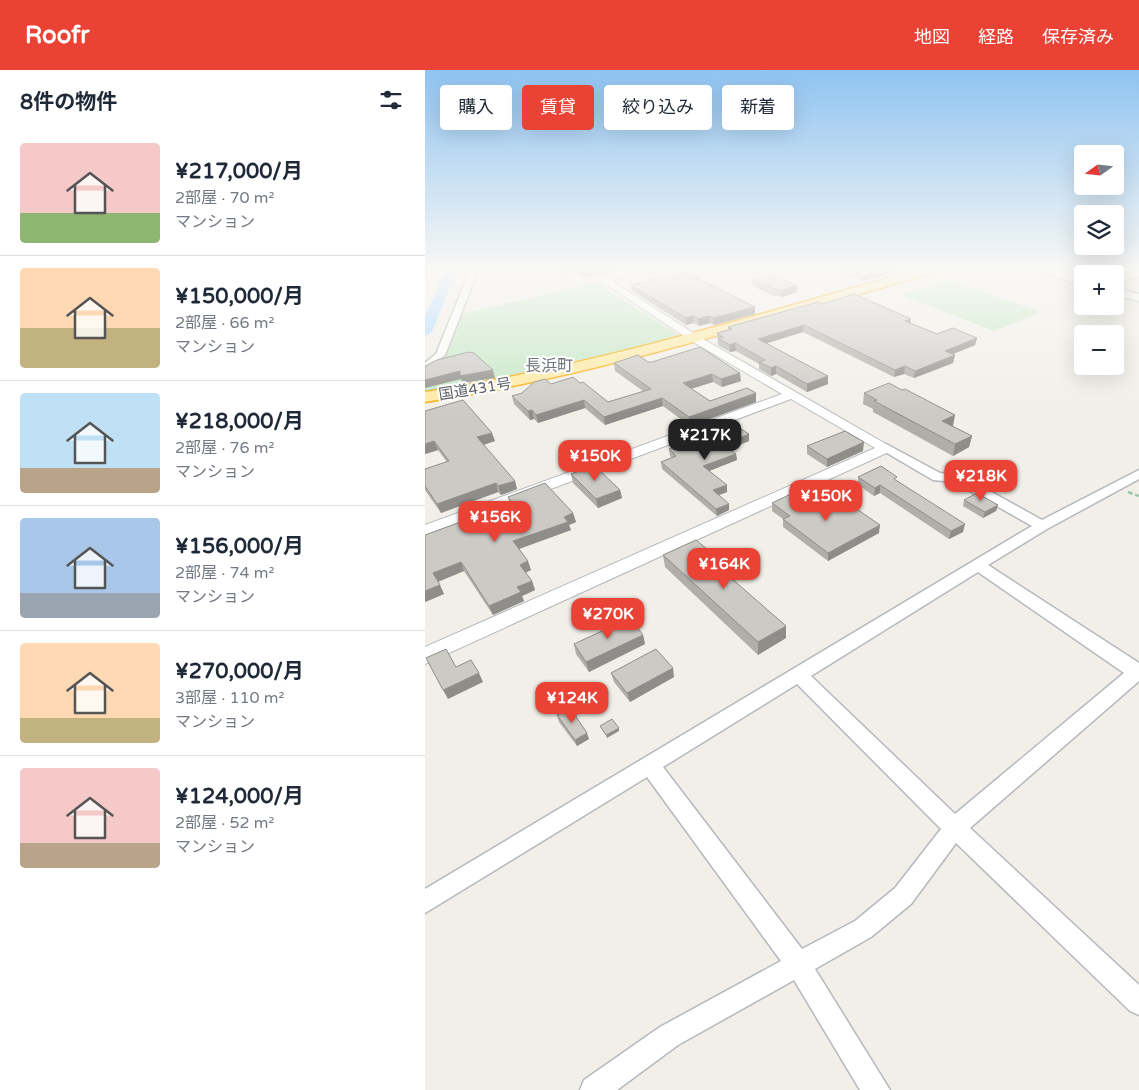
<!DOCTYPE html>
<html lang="ja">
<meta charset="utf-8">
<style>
body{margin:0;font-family:"Varela Round","Noto Sans JP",sans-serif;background:#f6f6f7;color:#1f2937;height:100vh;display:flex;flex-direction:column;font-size:19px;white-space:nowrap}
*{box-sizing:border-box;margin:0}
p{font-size:16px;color:#747a83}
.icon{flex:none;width:28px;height:28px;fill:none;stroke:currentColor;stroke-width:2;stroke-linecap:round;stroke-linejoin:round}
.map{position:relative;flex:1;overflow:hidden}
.panel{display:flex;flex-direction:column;background:#fff;width:425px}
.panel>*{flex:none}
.top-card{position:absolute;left:15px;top:15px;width:475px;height:45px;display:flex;gap:10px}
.needle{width:32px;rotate:255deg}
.tools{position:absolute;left:649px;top:75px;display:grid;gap:10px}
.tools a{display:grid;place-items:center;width:50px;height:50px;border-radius:5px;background:#fff;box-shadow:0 5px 20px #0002;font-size:25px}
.price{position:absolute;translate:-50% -42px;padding:0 11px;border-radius:10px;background:#ea4335;color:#fff;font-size:16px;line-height:32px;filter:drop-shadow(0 1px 2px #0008)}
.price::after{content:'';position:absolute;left:50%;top:30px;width:15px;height:11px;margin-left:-8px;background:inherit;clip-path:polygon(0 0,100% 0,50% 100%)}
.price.on{background:#222;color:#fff}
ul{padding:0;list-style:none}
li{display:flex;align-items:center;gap:15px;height:125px;padding:0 20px}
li+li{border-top:1px solid #e0e1e3}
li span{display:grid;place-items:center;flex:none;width:140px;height:100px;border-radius:5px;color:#555}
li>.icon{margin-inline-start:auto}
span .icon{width:60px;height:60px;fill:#fffc;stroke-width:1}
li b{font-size:21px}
h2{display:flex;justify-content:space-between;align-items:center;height:60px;padding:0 20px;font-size:21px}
.pill{padding:0 18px;border-radius:5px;background:#fff;box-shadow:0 5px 20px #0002;font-size:18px;line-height:45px}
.pill.on{background:#ea4335;color:#fff}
header{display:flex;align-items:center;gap:30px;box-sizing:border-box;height:70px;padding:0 25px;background:#ea4335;color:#fff}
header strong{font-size:24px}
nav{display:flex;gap:28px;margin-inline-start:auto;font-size:18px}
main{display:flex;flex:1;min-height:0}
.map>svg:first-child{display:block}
.green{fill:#c5e8c5}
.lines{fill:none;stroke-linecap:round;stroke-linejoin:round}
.stream-far1{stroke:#aadaff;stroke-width:2}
.stream{stroke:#aadaff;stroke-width:2.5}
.river{fill:#aadaff;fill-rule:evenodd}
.minor-casing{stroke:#b5b8bc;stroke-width:3}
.tertiary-casing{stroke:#b5b8bc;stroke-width:2}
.secondary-casing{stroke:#b6babf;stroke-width:3}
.trunk-casing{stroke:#f9ab00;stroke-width:3}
.path{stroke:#9cc7a9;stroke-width:2.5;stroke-dasharray:5 2.5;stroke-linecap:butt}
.minor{fill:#fff;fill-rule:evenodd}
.tertiary{fill:#fff;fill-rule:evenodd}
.secondary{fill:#fff;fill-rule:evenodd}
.trunk{fill:#feeaa1;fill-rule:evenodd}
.wall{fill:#afaea9}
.shaded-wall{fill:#8f8d8a}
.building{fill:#cccac5;stroke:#8f8d8a}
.labels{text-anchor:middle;stroke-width:4;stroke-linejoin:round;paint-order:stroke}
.far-street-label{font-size:15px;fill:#5f6368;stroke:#fff}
.far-quarter-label{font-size:16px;fill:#70757a;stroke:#fff}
</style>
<header>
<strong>Roofr</strong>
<nav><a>地図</a><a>経路</a><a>保存済み</a></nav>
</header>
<main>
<section class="panel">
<h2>8件の物件<svg class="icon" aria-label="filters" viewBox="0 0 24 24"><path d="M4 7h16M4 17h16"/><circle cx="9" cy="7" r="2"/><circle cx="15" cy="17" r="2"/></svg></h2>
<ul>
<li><span style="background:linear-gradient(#f6c9c9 70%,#8fb573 0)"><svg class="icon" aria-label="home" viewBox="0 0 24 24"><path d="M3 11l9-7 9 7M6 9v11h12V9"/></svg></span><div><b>¥217,000/月</b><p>2部屋 · 70 m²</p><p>マンション</p></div></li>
<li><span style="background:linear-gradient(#ffd9b3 60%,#c2b280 0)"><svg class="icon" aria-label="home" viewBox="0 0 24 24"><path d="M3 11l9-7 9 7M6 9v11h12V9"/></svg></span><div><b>¥150,000/月</b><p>2部屋 · 66 m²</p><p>マンション</p></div></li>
<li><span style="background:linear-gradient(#bfe0f5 75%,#b9a48a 0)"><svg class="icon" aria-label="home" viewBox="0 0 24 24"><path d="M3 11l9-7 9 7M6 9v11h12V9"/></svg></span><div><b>¥218,000/月</b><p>2部屋 · 76 m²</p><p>マンション</p></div></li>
<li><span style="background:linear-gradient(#a9c7e8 75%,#9aa5b1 0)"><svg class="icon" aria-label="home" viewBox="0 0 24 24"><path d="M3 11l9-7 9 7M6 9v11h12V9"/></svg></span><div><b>¥156,000/月</b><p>2部屋 · 74 m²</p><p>マンション</p></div></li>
<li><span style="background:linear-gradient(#ffd9b3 75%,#c2b280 0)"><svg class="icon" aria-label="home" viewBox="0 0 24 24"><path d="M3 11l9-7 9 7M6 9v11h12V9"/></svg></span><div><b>¥270,000/月</b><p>3部屋 · 110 m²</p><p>マンション</p></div></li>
<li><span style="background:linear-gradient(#f6c9c9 75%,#b9a48a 0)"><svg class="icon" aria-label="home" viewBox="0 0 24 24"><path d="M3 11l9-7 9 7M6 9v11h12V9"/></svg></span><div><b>¥124,000/月</b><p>2部屋 · 52 m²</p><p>マンション</p></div></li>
</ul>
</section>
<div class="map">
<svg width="714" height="1020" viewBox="0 0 714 1020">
<rect width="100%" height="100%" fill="#f1efe8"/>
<!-- green -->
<path class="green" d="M524 210 616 242 569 261 476 225Z
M168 213 173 214 257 267 188 288 0 323V301L15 290 36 244Z"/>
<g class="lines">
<!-- stream-far1 -->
<path class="stream-far1" d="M245 269 257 266"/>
<!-- stream -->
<path class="stream" d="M0 321 50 313"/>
<!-- river -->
<path class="river" d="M20 200H32L7 262 0 266V247Z"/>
<!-- minor casing -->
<g class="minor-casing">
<path id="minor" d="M45 200H53L20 285 0 301V293L11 284Z
M714 201V206L690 214V209Z
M461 374 515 403 536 405 617 450 714 400V409L622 459 563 495 714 593V611L545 758 714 915V945L705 941 531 773 486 834 446 867 390 899 465 1020H435L369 910 253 975 192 1020H155L159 1010 235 957 356 891 222 707 0 843V819L607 456 529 412 508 410 457 380V376ZM553 502 699 603 530 744 386 606ZM372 614 516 759 470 818 430 851 377 879 238 697Z"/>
</g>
<!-- tertiary casing -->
<g class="tertiary-casing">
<path id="tertiary" d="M201 200H218L187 211 273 266 468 378 466 381 0 594V577L450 378 366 329 0 466V455L357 324 265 270 176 211 184 204Z"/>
</g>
<!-- secondary casing -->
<g class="secondary-casing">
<path id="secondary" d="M611 200H627L658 209V216Z
M690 218 714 224V231L690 225Z"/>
</g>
<!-- trunk casing -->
<g class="trunk-casing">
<path id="trunk" d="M491 200H510L508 203C340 251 174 305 0 332V322C168 296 328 246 491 200Z"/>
</g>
<!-- path -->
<path class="path" d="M703 422 714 426"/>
<!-- minor -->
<use href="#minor" class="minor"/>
<!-- tertiary -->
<use href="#tertiary" class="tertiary"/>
<!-- secondary -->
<use href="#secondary" class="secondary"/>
<!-- trunk -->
<use href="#trunk" class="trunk"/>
</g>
<!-- wall -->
<path class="wall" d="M131 200H195L179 204 157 207 148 202 139 204Z
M408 200H467V203L437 211Z
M327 209 372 216V222L357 227 350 226 327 216Z
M206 215 330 237V244L289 255 285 253 274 256 268 253 261 255 207 221Z
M397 234 486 253 512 264 552 268 550 275 528 284 530 285 528 293 489 308 479 304 469 307 378 262 342 273 403 314 382 322 351 304 346 306 334 299V294L311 281 305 282 293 275 292 263 303 260V257Z
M275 277 316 311 297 317 288 312 266 319 285 331 331 332 265 356 238 336 180 355 160 338 113 353 109 349 105 350 89 334 87 326 126 314 155 313 183 332 218 321 190 301 189 293 227 292Z
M439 323 528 356H527L547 366 544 377 528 386 448 342V339L438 334Z
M0 341 70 371 58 375 90 411 92 419 76 425 73 422 16 443 0 420V399L22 392 13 380 0 384Z
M288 354 324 364V371L305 379 311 384 312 390 284 401 302 422 294 425 304 440 292 446 237 399 236 392 247 388 245 386 244 379 291 362 288 360Z
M382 376 438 381 402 397 382 384Z
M146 404 195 420 197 428 173 438 148 413Z
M433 407 472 411 538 462 524 469 455 423 449 426 433 415Z
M83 427 148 443 151 452 144 455 146 460 94 479 106 500 100 503 107 511 110 520 97 526 99 531 68 545 39 501 13 512 19 524 0 532V465L85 434Z
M539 430 573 435 571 441 558 448 538 436Z
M347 433 396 443 454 463 403 491 358 457V449L347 441Z
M282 482 310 511 361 568 333 585 240 497 238 485Z
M218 565 220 574 164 602 151 584 149 574Z
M186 603 249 607 205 632 189 612Z
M132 645 164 669 152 676 134 652Z"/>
<!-- shaded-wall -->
<path class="shaded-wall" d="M138 200H148V202L139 204Z
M156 200H195L179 204 157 207Z
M459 200H467V203L437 211V206Z
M372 216V222L357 227V220Z
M330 237V244L289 255 288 248Z
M268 246V253L261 255V248Z
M284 246 285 253 274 256 273 249Z
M486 249 485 256 480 251Z
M379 255 378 262 333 276V269Z
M552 268 550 275 518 288 520 281Z
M310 273 311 281 305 282V275Z
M530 285 528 293 489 308 490 301Z
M351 296V304L346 306V298Z
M480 296 479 304 469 307 470 300Z
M68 300 70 308 38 313 36 309 0 318V310L35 301Z
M315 303 316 311 297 317 296 309Z
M287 304 288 312 259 321 258 313Z
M403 306V314L382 322V314Z
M331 323V332L265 356 264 347Z
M237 328 238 336 180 355 179 347Z
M159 330 160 338 113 353 111 345Z
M107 340 109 349 105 350 103 341Z
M530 345 528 356 515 362 517 351Z
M67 363 70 371 55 376 52 367Z
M324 364V371L300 381 299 375Z
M547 366 544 377 528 386 530 374Z
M9 371 13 380 0 384V374Z
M439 372 438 381 402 397V389Z
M311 384 312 390 279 403 278 396Z
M90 411 92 419 76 425 73 416Z
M71 413 73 422 16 443 12 434Z
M302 415V422L289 427 288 420Z
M455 415V423L449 426 450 418Z
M195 420 197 428 173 438 171 429Z
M304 434V440L292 446 291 439Z
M573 435 571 441 558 448 560 442Z
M148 443 151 452 144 455 146 460 91 480 88 471Z
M540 454 538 462 524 469 526 461Z
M455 455 454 463 403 491V483Z
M103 491 106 500 98 504 95 495Z
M36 492 39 501 12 512 8 503Z
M107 511 110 520 97 526 99 531 68 545 64 536 92 517Z
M15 515 19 524 0 532V521Z
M361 556V568L333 585V572Z
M218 565 220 574 164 602 161 592Z
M248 598 249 607 205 632 202 623Z
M54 603 58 612 23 629 18 620Z
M194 658V661L182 668 181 665Z
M162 663 164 669 152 676 150 670Z"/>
<!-- building -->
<path class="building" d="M421 200H459L437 206Z
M260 202 330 237 288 248 284 246 273 249 268 246 261 248 206 215Z
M347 204 372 216 357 220 349 219 327 209Z
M429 224 486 249 480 251 512 264 528 258 552 268 520 281 530 285 490 301 480 296 470 300 379 255 333 269 403 306 382 314 351 296 346 298 334 292 340 290 310 273 305 275 293 268 298 267 292 263 307 259 303 257 393 232 397 234Z
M275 277 315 303 296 309 287 304 258 313 285 331 322 318 331 323 264 347 237 328 179 347 159 330 111 345 107 340 103 341 87 326 97 323 109 312 120 309 126 314 148 307 155 313 158 312 183 332 226 319 189 293 213 285 223 292H227Z
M44 282 49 283 68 300 35 306V301L0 310V296L12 290Z
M464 313 477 320 480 319 530 345 517 351 547 366 530 374 449 331 452 330 439 323Z
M38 330 67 363 52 367 90 411 73 416 71 413 12 434 0 416V399L24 391 9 371 0 374V341Z
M300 349 324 364 299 375 311 384 278 396 302 415 288 420 304 434 291 439 236 392 251 386 244 379 297 360 288 354Z
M420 361 439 372 402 389 382 376Z
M169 395 195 420 171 429 146 404Z
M456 396 472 407 469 409 540 454 526 461 455 415 450 418 433 407Z
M120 413 148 443 139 447 143 452 88 471 103 491 95 495 107 511 92 517 96 522 64 536 36 492 8 503 15 515 0 521V465L87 433 83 427Z
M368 423 396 443 420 431 455 455 403 483 358 449 365 446 347 433Z
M552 423 573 435 560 442 539 430Z
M271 470 282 479 279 480 309 506 306 508 361 556 333 572 238 485Z
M205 548 218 565 161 592 149 574Z
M21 579 31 597 46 590 54 603 18 620 1 588Z
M231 579 248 598 202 623 186 603Z
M145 638 162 663 150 670 132 645Z
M187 649 194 658 181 665 175 656Z"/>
<!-- sky -->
<linearGradient id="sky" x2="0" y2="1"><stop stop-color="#8fc3f1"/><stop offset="0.58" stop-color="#f9f8f5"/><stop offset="1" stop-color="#f9f8f5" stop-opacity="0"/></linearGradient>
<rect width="714" height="343" fill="url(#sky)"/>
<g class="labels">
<!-- far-street labels -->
<g class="far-street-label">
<text transform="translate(50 319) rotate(-9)" y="5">国道431号</text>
</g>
<!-- far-quarter labels -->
<g class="far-quarter-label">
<text x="124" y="301">長浜町</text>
</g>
</g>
</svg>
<div class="tools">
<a><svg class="needle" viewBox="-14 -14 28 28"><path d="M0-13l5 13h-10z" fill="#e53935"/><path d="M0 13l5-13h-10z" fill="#747a83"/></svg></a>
<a><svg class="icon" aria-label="layers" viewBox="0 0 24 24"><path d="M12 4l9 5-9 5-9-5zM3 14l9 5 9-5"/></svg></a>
<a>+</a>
<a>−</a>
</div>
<b class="price on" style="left:280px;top:391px">¥217K</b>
<b class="price" style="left:170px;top:412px">¥150K</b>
<b class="price" style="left:556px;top:432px">¥218K</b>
<b class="price" style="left:401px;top:452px">¥150K</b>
<b class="price" style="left:70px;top:473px">¥156K</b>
<b class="price" style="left:299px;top:520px">¥164K</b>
<b class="price" style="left:183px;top:570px">¥270K</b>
<b class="price" style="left:147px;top:654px">¥124K</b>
<div class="top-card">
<a class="pill">購入</a>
<a class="pill on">賃貸</a>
<a class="pill">絞り込み</a>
<a class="pill">新着</a>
</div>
</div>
</main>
